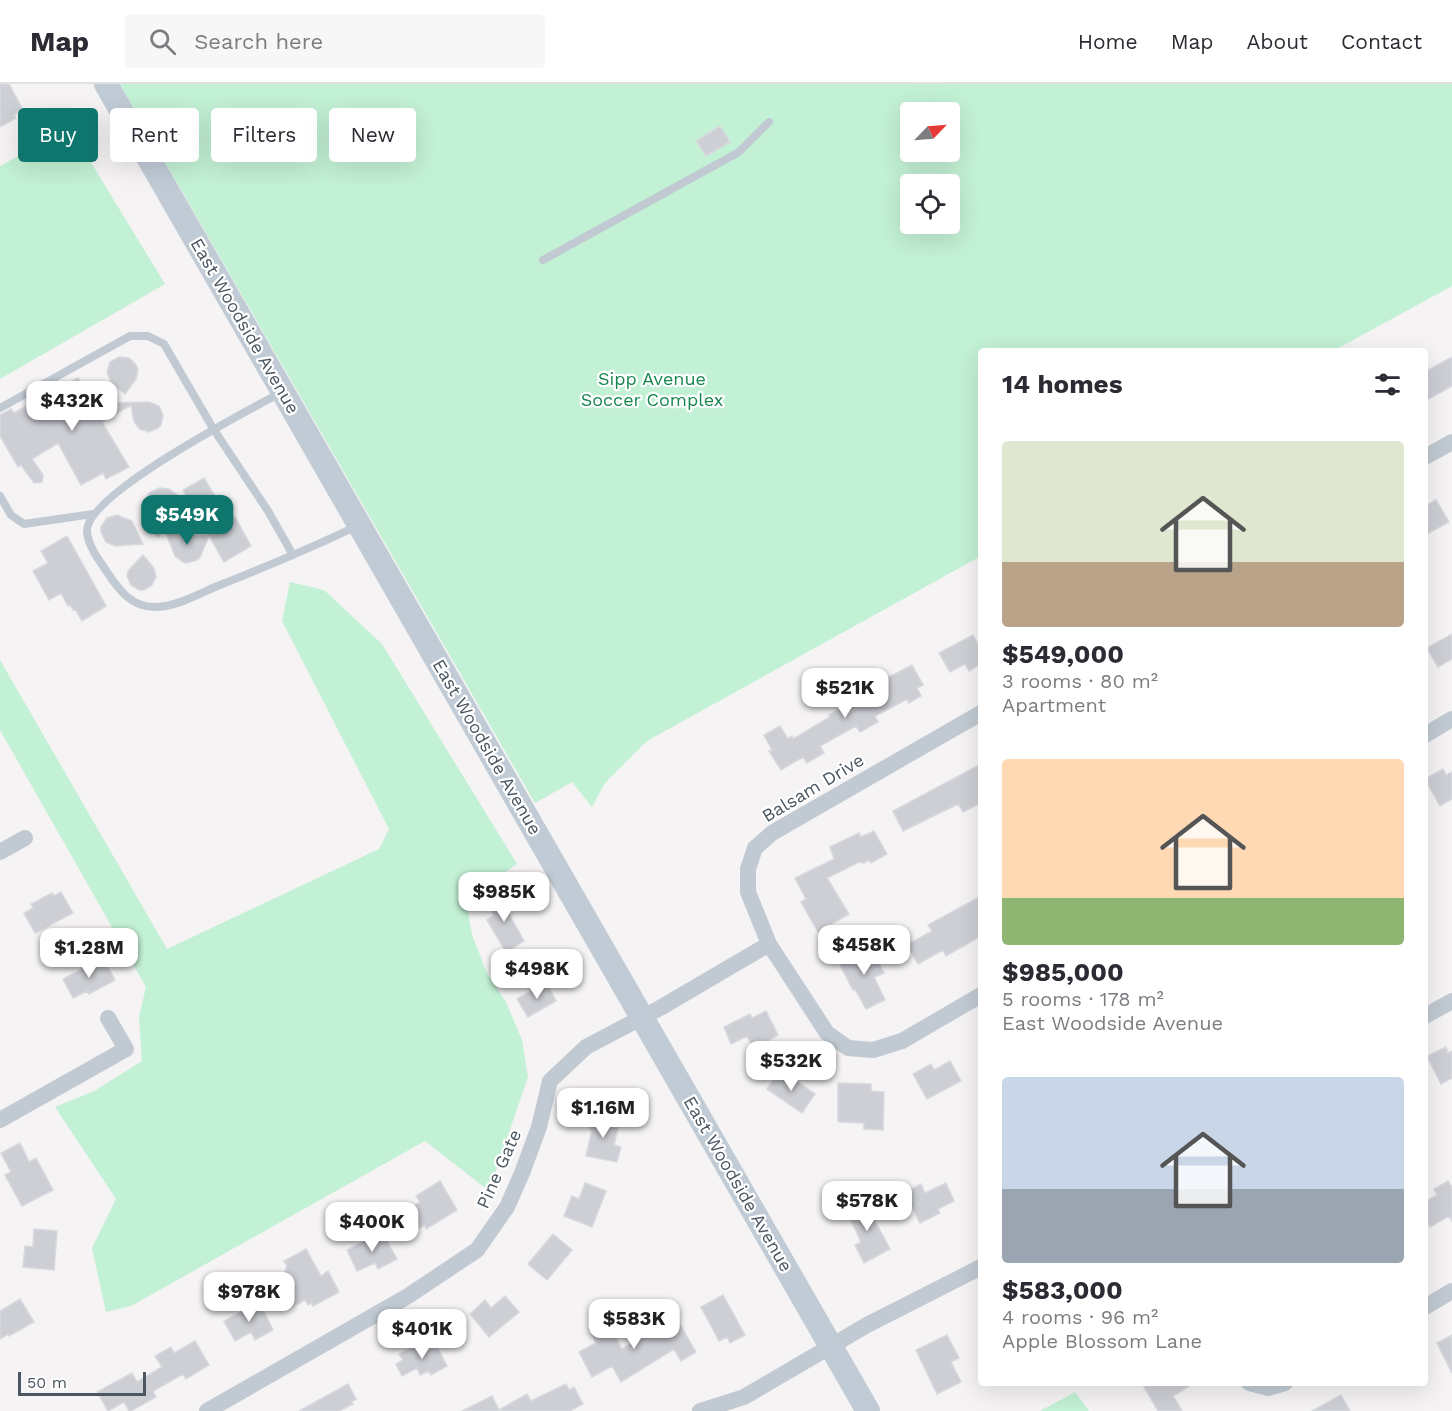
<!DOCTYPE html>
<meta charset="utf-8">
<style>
body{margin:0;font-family:"Work Sans",sans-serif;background:#f7f7f7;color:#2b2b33;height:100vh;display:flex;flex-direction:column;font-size:22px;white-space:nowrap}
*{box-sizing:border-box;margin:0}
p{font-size:20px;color:#7c7c81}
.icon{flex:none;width:33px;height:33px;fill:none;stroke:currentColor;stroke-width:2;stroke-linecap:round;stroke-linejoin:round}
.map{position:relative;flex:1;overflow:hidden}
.panel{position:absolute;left:978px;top:264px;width:450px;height:1038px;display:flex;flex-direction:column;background:#fff;border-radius:6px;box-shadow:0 6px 24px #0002}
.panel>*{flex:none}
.top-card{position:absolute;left:18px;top:24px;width:570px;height:54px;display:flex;gap:12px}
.needle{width:39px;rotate:65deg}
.fabs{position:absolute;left:900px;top:18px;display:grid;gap:12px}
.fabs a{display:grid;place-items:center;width:60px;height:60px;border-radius:6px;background:#fff;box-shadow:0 6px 24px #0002;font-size:30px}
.scale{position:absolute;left:18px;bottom:15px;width:128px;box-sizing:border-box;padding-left:6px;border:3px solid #4a5661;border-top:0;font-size:16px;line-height:21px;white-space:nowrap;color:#4a5661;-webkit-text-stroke:4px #fff;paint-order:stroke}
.price{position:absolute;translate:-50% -51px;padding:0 14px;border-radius:12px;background:#fff;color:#222;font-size:20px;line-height:39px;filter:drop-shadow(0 2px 3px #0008)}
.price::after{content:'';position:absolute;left:50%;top:36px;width:18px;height:14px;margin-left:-9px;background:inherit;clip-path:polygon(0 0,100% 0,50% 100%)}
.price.current{background:#0f766e;color:#fff}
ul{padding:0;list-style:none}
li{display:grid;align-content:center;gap:12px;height:318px;padding:0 24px}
li span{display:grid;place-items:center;height:186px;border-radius:6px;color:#555}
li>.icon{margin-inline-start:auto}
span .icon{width:108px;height:108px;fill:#fffc;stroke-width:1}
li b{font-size:26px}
h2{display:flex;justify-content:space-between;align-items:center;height:72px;padding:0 24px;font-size:26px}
.chip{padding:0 21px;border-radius:6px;background:#fff;box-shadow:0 6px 24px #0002;font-size:21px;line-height:54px}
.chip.current{background:#0f766e;color:#fff}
header{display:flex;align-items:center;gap:36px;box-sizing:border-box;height:84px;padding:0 30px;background:#fff;border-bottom:2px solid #e1e1e2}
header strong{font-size:28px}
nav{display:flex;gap:33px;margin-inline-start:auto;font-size:21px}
.search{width:420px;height:54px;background:#f7f7f7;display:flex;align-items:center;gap:15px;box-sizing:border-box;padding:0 21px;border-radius:6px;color:#7c7c81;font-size:22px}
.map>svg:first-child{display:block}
.green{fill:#c3f1d5;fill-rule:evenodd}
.building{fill:#cdcfd5;stroke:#d7d9de;stroke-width:1.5}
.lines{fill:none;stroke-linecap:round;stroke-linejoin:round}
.service{stroke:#c1cad2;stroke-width:8}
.minor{stroke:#c1cad2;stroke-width:16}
.secondary{stroke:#c1cbd6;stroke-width:24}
.labels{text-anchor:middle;stroke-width:4.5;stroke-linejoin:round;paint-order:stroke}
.street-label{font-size:18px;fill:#4a5661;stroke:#fff}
.park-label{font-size:18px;fill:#17864f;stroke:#fff}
</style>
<header>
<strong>Map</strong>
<div class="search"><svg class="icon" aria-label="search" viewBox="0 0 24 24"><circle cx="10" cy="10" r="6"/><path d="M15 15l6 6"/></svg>Search here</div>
<nav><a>Home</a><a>Map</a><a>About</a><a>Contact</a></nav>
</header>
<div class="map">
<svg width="1452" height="1327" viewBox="0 0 1452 1327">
<rect width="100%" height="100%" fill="#f5f3f3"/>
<!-- green -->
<path class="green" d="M120 0H1452V202L1333 267H981V472L647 657 605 699 592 723 572 698 535 719ZM910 28H950V68H910ZM910 100H950V140H910Z
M70 44 165 200 0 295V82Z
M290 498 324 506 382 560 517 780 466 816 472 851 487 889 506 918 522 956 528 993 489 1107 425 1057 131 1222 106 1228 92 1164 116 1115 55 1023 94 1007 142 977 139 933 146 903 0 646V576L167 865 379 765 389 745 282 537Z
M1075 1308 1089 1327H1040Z"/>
<!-- building -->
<path class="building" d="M0 0H9L23 26 14 31 16 34 0 43Z
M720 42 730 58 706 72 696 57Z
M119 273 129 274 136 281 138 285 136 295 125 310 111 298 107 288 110 278Z
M1452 273V302L1425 317V288Z
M78 294 95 324 104 319 149 318 159 322 161 326 163 331 161 341 158 344 149 348 140 345 134 338 131 321 102 338 129 383 106 395 103 389 81 401 58 359 32 375 43 391 42 398 34 399 21 381 18 383 0 352V331L11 325 14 329Z
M204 394 229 436 235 433 251 462 224 478 183 406Z
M159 404 169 405 184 416 158 453 149 443 146 420 149 409Z
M1436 416 1449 438 1425 451V422Z
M117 431 132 437 143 460 115 462 106 458 101 448V443L107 434Z
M166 449 209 452 200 473 197 476 187 479 183 478 175 472Z
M67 452 106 522 82 537 75 525 73 526 70 521 68 522 61 509 49 516 33 487 48 479 41 467Z
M143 471 154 484 156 493 152 501 144 506H139L131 501 127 492 128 487Z
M1452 550V575L1438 583 1427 564Z
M973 551 981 566V580L969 587 965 580 950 588 939 569Z
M912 581 923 601 917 604 921 612 909 619 907 615 875 632 878 638 860 648 856 642 820 662 824 669 807 679 803 673 781 686 769 667 772 666 764 651 780 642 788 655 792 652 793 655 830 633 829 631 884 601 881 597Z
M981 680V719L963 728 958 720 903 747 893 727Z
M1443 685 1446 691 1452 688V715L1440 722 1425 695Z
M874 747 887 770 871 779 869 776 864 779 859 778 827 794 849 830 818 848 801 818 806 815 795 794 834 775 830 763 859 749 861 753Z
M61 808 73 829 35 849 24 829 33 824 31 820 52 809 54 812Z
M503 808 513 825 508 828 524 857 506 868 487 836 494 831 487 818Z
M981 812V852L946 872 943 866 918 880 907 861 932 847 928 841Z
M870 862 884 889 874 893 885 916 866 925 855 905 853 906 840 881 847 874Z
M103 874 115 896 89 910 87 907 73 914 63 895Z
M546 898 556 917 528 933 517 915Z
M766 927 778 951 767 957 770 962 756 969 747 952 731 960 724 943 750 930 752 934Z
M1446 963 1448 969 1452 967V994L1441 1000 1427 972Z
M950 977 961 997 927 1015 913 990 931 980 934 986Z
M780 986 815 1010 802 1029 767 1005Z
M838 999 871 1000V1007L884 1008 883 1046 864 1045V1039L840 1038 838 1037Z
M593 1030 613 1034 611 1042 618 1044 614 1061 621 1063 617 1078 586 1072 592 1046H590Z
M20 1059 29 1078 36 1074 53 1106 22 1122 5 1091 11 1088 1 1069Z
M440 1097 457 1126 426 1145 425 1141 420 1144 408 1126 420 1118 416 1112Z
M1448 1097 1452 1103V1137L1449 1132 1430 1143 1425 1135V1118L1437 1111 1434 1105Z
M585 1099 606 1107 592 1143 564 1132 572 1112 579 1115Z
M946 1099 954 1117 938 1125 940 1129 920 1139 910 1119 913 1117 908 1107 921 1100 925 1109Z
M863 1115 890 1165 864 1179 855 1161 861 1158 845 1124Z
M34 1145 57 1147 54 1186 23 1183 25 1162 33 1163Z
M382 1148 397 1175 378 1185 375 1179 357 1187 347 1166Z
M553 1150 572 1166 547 1196 528 1180Z
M306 1165 321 1192 328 1187 339 1208 313 1222 311 1219 308 1221 305 1216 292 1223 280 1203 288 1198 284 1190 287 1182 284 1177Z
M723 1211 745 1251 730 1259 727 1253 719 1257 701 1223Z
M505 1212 519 1228 489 1253 470 1230 485 1216 491 1224Z
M20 1215 34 1238 9 1252 8 1250 0 1255V1227Z
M259 1218 273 1246 255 1256 251 1248 235 1257 224 1237Z
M676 1234 696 1268 681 1277 674 1265 621 1298 612 1282 592 1293 579 1268 596 1259 589 1245 606 1236 622 1265Z
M947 1251 959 1274 951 1278 961 1298 937 1310 916 1266Z
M1452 1251V1289L1437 1259Z
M195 1257 209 1281 186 1295 183 1290 153 1307 156 1313 131 1327H129L124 1318 108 1327 97 1308 132 1289 137 1298 162 1283 155 1272 171 1263 174 1269Z
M434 1257 447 1282 431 1291 429 1287 420 1291 417 1284 402 1292 396 1280 403 1276 399 1270 419 1260 421 1264Z
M1152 1299H1194L1173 1312 1182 1327H1158L1144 1303Z
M348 1300 356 1315 351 1318 353 1320 339 1327H299Z
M566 1300 569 1306 574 1303 583 1320 570 1327H462L492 1312 499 1326 527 1310 531 1317Z
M1341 1311 1350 1327H1312Z"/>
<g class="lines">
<!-- service -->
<path class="service" d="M543 176 739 68 769 38
M282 308C249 326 84 411 87 448 88 462 99 476 107 488 119 506 131 523 155 523 175 523 197 511 215 503 263 484 311 464 357 442
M0 324 130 252H148L164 260 214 346 268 427 293 471
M0 412 11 431 24 440 93 430"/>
<!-- minor -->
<path class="minor" d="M1425 373 1452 358
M981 629 772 749 755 764 748 785V808L769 860 827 949 848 964 873 966 902 957 981 911
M1425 651 1452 635
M0 768 25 754
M1425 932 1452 917
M0 1036 126 965 108 934
M1425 1223 1452 1207
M1249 1299 1268 1304 1285 1299
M207 1327 408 1212 477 1166 507 1123 522 1089 539 1043 550 997 586 963 660 924 769 860
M700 1327 744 1313 867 1241 981 1183"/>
<!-- secondary -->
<path class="secondary" d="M106 0 868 1327"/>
</g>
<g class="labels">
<!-- street labels -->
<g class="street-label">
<text transform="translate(245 242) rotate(60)" y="6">East Woodside Avenue</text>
<text transform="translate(487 663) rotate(60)" y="6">East Woodside Avenue</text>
<text transform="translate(813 704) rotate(-31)" y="6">Balsam Drive</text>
<text transform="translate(499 1085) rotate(-66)" y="6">Pine Gate</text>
<text transform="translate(738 1100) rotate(60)" y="6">East Woodside Avenue</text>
</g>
<!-- park labels -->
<g class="park-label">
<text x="652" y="301">Sipp Avenue<tspan x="652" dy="21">Soccer Complex</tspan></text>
</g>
</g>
</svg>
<div class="fabs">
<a><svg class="needle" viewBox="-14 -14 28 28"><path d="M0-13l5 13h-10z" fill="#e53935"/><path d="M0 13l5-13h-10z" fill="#7c7c81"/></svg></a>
<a><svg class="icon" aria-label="locate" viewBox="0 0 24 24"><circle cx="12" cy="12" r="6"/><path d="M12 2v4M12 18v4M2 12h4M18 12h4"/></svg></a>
</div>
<div class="scale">50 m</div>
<b class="price" style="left:72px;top:348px">$432K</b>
<b class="price current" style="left:187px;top:462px">$549K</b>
<b class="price" style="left:845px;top:635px">$521K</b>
<b class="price" style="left:504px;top:839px">$985K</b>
<b class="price" style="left:864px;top:892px">$458K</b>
<b class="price" style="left:89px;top:895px">$1.28M</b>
<b class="price" style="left:537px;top:916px">$498K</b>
<b class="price" style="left:791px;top:1008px">$532K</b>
<b class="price" style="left:603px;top:1055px">$1.16M</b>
<b class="price" style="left:867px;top:1148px">$578K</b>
<b class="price" style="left:372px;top:1169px">$400K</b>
<b class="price" style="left:249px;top:1239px">$978K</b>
<b class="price" style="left:634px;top:1266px">$583K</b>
<b class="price" style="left:422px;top:1276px">$401K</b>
<div class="top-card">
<a class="chip current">Buy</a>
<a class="chip">Rent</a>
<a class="chip">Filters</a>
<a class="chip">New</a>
</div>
<section class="panel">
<h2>14 homes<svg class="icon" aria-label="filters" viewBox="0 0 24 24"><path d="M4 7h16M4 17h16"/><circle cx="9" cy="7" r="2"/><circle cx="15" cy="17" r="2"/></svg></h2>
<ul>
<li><span style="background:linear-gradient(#dfe7d0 65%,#b9a48a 0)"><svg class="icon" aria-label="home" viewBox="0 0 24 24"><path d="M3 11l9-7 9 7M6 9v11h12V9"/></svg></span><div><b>$549,000</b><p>3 rooms · 80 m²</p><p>Apartment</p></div></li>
<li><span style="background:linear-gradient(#ffd9b3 75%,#8fb573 0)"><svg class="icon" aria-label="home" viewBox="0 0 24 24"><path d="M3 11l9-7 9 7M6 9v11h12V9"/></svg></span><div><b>$985,000</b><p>5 rooms · 178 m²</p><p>East Woodside Avenue</p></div></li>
<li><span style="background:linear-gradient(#c9d6e8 60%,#9aa5b1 0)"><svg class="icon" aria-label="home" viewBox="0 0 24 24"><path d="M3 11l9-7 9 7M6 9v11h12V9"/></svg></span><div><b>$583,000</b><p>4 rooms · 96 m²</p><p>Apple Blossom Lane</p></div></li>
</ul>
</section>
</div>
